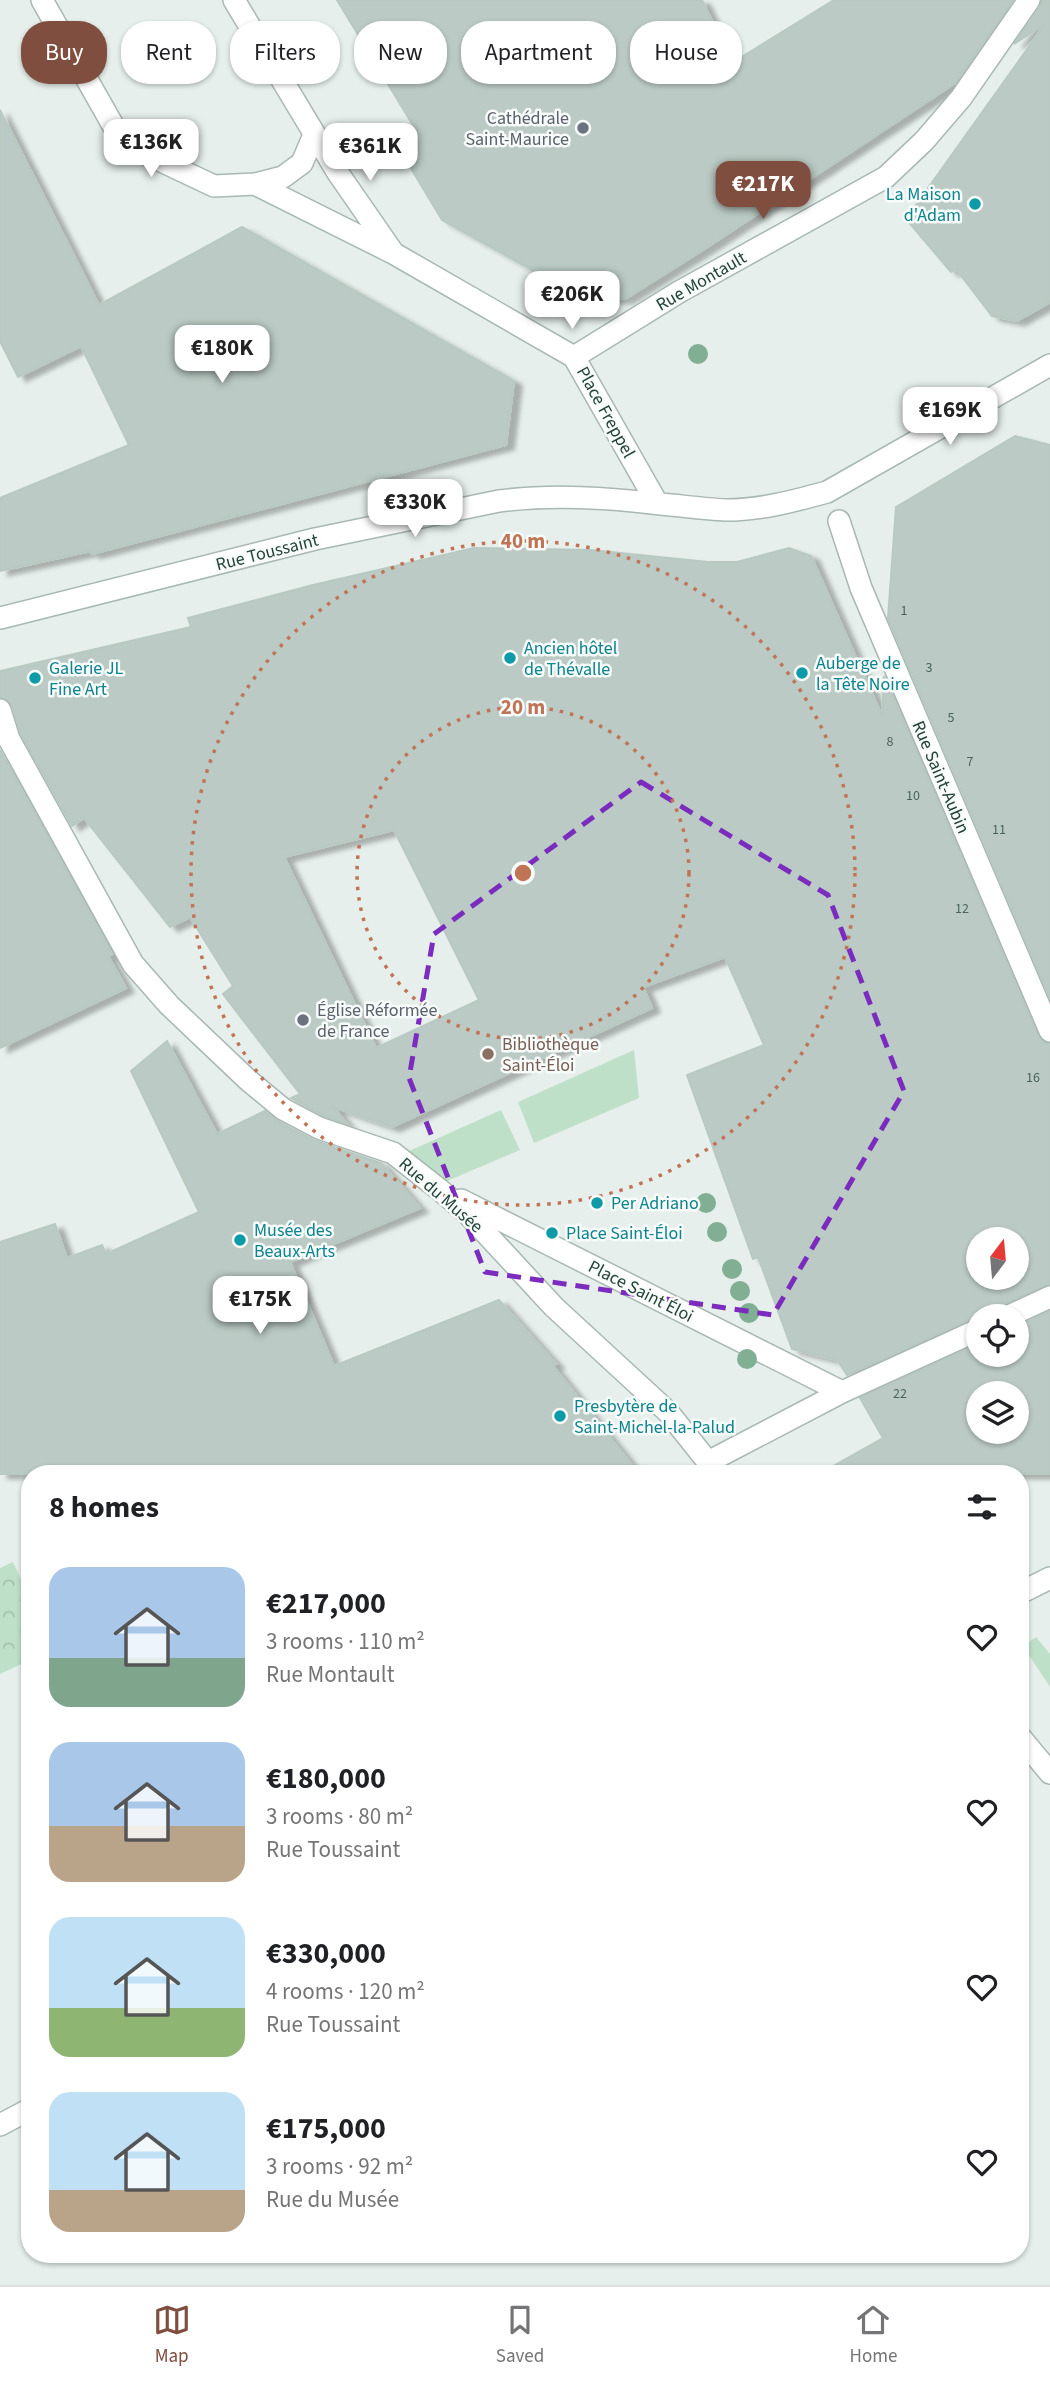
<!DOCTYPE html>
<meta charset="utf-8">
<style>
body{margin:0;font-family:"Source Sans 3",sans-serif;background:#f2f2f2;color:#202124;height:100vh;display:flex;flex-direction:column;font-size:26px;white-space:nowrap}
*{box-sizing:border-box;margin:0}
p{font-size:23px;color:#757577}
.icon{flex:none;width:38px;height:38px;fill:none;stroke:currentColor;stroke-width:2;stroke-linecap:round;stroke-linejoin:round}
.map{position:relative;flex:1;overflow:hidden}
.details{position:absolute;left:21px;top:1465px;width:1008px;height:798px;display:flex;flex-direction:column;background:#fff;border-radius:28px;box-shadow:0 2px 5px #0004}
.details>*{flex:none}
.guide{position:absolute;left:21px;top:21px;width:1008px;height:63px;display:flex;gap:14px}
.needle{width:46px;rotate:16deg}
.fabs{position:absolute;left:966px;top:1227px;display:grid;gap:14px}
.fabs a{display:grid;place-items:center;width:63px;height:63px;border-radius:50%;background:#fff;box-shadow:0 2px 5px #0004;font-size:35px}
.price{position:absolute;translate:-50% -60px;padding:0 16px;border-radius:14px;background:#fff;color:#222;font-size:23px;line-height:46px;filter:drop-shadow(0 2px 4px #0008)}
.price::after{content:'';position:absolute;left:50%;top:42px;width:21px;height:16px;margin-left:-10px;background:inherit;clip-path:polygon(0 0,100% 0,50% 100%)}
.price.active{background:#7f4e3f;color:#fff}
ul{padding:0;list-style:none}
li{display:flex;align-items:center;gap:21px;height:175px;padding:0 28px}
li span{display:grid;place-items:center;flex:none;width:196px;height:140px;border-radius:21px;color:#555}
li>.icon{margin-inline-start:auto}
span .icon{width:84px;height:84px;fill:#fffc;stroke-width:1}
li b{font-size:30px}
h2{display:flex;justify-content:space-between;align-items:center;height:84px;padding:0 28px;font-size:30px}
.chip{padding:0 24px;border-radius:28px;background:#fff;box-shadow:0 2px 5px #0004;font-size:24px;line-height:63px}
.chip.active{background:#7f4e3f;color:#fff}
.tab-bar{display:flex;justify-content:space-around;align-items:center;height:98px;border-top:2px solid #e0e0e0;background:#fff;font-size:19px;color:#757577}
.tab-bar a{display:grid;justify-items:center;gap:4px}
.tab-bar .active{color:#7f4e3f}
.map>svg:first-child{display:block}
.green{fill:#bfe0c8}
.park{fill:url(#park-crowns)}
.building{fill:#bbcac4;stroke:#b8c9c2;stroke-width:2;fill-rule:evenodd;filter:url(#shadow)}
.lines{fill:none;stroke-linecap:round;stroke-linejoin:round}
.street-casing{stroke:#a8b8b2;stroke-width:24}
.street{stroke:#fff;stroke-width:21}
.tree{fill:#80af93}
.marked{fill:none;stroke:#7b2cbf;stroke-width:5;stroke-dasharray:14 9;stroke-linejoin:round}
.ring{fill:none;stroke:#c07456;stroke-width:3.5;stroke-dasharray:3.5 7}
.worship-dot{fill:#6b7280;stroke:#f7fbf9;stroke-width:2.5}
.culture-dot{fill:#0f9aa8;stroke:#f7fbf9;stroke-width:2.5}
.education-dot{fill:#8d6e63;stroke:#f7fbf9;stroke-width:2.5}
.labels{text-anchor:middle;stroke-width:5;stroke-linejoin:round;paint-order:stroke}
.number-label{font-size:14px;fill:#4a645c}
.worship-label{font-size:18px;fill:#5b616d;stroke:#f7fbf9;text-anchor:end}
.culture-label{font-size:18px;fill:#0d838f;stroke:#f7fbf9;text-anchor:start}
.street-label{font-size:18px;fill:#24423a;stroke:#f7fbf9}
.education-label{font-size:18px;fill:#785e54;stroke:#f7fbf9;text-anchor:start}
.centre{fill:#c07456;stroke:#f7fbf9;stroke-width:3.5}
.ring-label{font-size:21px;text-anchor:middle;font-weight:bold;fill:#c07456;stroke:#f7fbf9;stroke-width:5;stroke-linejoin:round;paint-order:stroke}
</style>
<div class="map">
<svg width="1050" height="2285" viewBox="0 0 1050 2285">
<defs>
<pattern id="park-crowns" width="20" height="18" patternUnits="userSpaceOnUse" patternTransform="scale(1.75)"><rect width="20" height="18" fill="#bfe0c8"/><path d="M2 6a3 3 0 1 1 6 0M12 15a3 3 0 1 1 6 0" fill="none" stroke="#a4c1ad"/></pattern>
<filter id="shadow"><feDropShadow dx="8" dy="4.5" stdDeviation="2" flood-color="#0004"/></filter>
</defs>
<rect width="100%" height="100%" fill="#e6efeb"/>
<!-- green -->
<path class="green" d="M634 1050 639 1098 534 1143 518 1102Z
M501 1110 520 1150 447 1181 407 1152Z
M1036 1637 1050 1654V1687L1023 1646Z"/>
<!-- park -->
<path class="park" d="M13 1562 30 1599V1660L0 1674V1568Z"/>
<!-- building -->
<path class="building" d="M337 0H702L732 63 834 0H1013L955 83 706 248 625 299 581 297 442 220 397 145 417 132Z
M1042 0H1050V302L1017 321 992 316 956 269 951 272 906 219 1045 24 1014 44 1040 7Z
M0 110 99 305 242 227 514 381 506 445 92 554 91 551 0 571V498L129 445 81 346 18 377 0 341Z
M1015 436 1050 445V998L888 618 896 507Z
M474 548 591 550 708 562H737L789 548 811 556 882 716 884 676 1038 1036 1043 1042 1050 1044V1284L1003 1304 998 1309 996 1316 973 1318 847 1375 837 1360 792 1349 758 1257 753 1259 687 1075 764 1045 725 957 643 987 652 1008 392 1127 333 1107 347 1124 324 1116 291 1098 300 1094 223 994 233 986 190 917 170 927 84 818 72 826 21 734 12 705 8 700 0 697V671L191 627 188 618 313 585ZM394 830 479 1000 376 1048 284 857ZM978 1239H1017V1278H978Z
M0 750 112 954 108 956 126 988 0 1048Z
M167 1041 217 1134 265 1111 277 1121 313 1140 381 1163 420 1208 290 1262 334 1366 499 1300 556 1364 553 1366 639 1474H0V1242L55 1224 67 1258 102 1245 106 1254 199 1212 131 1071Z
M1050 1311V1474H819L883 1438 860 1398 978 1344V1354H1017V1327ZM978 1393H1017V1432H978Z"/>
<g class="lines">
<!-- street casing -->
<g class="street-casing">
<path id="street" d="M42 0 123 143 214 186 255 184 283 177 302 163 314 135
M234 0 338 173 392 251
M255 184 393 253 574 357 657 503
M574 357 679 292 886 177 924 141 961 98 1029 0
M839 521 861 588 1050 1031
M0 618 315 539 499 501C553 494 608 498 661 504 683 506 705 509 726 510 761 510 794 501 827 492L1050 365
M0 710 9 739 133 964 169 1005 248 1080 283 1109 319 1128 393 1153 440 1190 468 1214 554 1307 668 1412 708 1462 713 1474
M461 1200 842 1392
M1009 1316 1050 1297
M708 1462 842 1392 978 1330
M1020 1593 1050 1578
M1020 1737 1050 1773
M0 2125 30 2109"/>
</g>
<!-- street -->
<use href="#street" class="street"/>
</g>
<!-- trees -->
<g class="tree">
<circle cx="698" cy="354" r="10"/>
<circle cx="706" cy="1203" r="10"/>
<circle cx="717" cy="1232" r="10"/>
<circle cx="732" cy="1269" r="10"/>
<circle cx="740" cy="1291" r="10"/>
<circle cx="749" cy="1313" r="10"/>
<circle cx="747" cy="1359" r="10"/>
</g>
<!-- marked area -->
<path class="marked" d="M641 782 828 895 904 1091 773 1315 485 1272 409 1078 434 934Z"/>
<!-- distance rings -->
<g class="ring">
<circle cx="523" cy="873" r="166"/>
<circle cx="523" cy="873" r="332"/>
</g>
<!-- markers -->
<g class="worship-dot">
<circle cx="583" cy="128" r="7"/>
<circle cx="303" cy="1020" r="7"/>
</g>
<g class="culture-dot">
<circle cx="975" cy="204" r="7"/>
<circle cx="510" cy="658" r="7"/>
<circle cx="802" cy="673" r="7"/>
<circle cx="35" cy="678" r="7"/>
<circle cx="597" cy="1203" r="7"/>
<circle cx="552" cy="1233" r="7"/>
<circle cx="240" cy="1240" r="7"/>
<circle cx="560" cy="1416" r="7"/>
</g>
<circle class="education-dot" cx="488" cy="1054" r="7"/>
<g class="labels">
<!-- number labels -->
<g class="number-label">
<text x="904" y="615">1</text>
<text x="929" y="672">3</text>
<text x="951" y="722">5</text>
<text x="890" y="746">8</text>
<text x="970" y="766">7</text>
<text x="913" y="800">10</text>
<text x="999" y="834">11</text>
<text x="962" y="913">12</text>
<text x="1033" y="1082">16</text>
<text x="900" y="1398">22</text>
</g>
<!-- worship labels -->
<g class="worship-label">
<text x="569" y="124">Cathédrale<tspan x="569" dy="21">Saint-Maurice</tspan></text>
<text x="317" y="1016" text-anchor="start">Église Réformée<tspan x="317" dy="21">de France</tspan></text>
</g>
<!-- culture labels -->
<g class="culture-label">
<text x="961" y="200" text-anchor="end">La Maison<tspan x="961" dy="21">d'Adam</tspan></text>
<text x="524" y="654">Ancien hôtel<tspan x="524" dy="21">de Thévalle</tspan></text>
<text x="816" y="669">Auberge de<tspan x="816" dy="21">la Tête Noire</tspan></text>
<text x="49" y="674">Galerie JL<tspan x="49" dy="21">Fine Art</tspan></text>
<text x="611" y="1209">Per Adriano</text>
<text x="254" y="1236">Musée des<tspan x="254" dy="21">Beaux-Arts</tspan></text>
<text x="566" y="1239">Place Saint-Éloi</text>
<text x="574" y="1412">Presbytère de<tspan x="574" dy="21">Saint-Michel-la-Palud</tspan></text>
</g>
<!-- street labels -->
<g class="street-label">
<text transform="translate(701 281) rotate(-30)" y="6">Rue Montault</text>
<text transform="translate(606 412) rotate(61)" y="6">Place Freppel</text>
<text transform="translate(267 552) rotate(-14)" y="6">Rue Toussaint</text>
<text transform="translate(941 777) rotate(67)" y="6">Rue Saint-Aubin</text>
<text transform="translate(441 1195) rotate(41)" y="6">Rue du Musée</text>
<text transform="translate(641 1291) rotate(27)" y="6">Place Saint Éloi</text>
</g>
<!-- education labels -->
<g class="education-label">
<text x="502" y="1050">Bibliothèque<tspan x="502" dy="21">Saint-Éloi</tspan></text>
</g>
</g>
<circle cx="523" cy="873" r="10" class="centre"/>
<g class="ring-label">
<text x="523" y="548">40 m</text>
<text x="523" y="714">20 m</text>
</g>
</svg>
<div class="fabs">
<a><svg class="needle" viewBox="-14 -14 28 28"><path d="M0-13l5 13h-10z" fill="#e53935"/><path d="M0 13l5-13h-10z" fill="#757577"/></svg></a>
<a><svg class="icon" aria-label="locate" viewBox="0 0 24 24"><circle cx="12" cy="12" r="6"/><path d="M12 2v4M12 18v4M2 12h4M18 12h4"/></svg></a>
<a><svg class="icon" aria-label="layers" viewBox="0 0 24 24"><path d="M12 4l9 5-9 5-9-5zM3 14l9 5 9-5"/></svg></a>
</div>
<b class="price" style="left:151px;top:179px">€136K</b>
<b class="price" style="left:370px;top:183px">€361K</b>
<b class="price active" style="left:763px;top:221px">€217K</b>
<b class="price" style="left:572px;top:331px">€206K</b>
<b class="price" style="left:222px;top:385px">€180K</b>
<b class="price" style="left:950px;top:447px">€169K</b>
<b class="price" style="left:415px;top:539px">€330K</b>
<b class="price" style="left:260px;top:1336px">€175K</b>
<div class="guide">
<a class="chip active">Buy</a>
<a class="chip">Rent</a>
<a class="chip">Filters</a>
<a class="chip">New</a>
<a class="chip">Apartment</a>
<a class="chip">House</a>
</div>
<section class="details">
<h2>8 homes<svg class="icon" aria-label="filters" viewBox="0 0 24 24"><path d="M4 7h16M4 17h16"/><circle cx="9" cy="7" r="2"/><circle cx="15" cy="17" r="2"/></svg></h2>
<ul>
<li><span style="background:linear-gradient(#a9c7e8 65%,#7fa58c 0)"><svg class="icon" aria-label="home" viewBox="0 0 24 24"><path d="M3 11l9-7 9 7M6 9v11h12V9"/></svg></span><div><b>€217,000</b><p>3 rooms · 110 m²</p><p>Rue Montault</p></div><svg class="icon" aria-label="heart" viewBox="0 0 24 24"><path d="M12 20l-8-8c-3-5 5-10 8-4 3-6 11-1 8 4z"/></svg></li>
<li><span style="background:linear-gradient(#a9c7e8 60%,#b9a48a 0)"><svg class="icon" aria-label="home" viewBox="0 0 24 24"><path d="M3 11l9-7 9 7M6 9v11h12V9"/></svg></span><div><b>€180,000</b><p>3 rooms · 80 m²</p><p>Rue Toussaint</p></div><svg class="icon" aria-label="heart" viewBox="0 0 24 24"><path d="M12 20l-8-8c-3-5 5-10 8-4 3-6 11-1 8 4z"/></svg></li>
<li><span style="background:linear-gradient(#bfe0f5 65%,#8fb573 0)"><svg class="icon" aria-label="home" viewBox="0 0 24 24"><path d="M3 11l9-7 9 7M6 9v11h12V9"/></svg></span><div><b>€330,000</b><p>4 rooms · 120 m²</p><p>Rue Toussaint</p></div><svg class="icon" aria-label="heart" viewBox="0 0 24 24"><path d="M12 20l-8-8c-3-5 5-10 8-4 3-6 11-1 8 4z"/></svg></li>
<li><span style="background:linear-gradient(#bfe0f5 70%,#b9a48a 0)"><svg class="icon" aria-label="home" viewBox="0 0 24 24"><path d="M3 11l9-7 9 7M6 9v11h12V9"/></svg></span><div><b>€175,000</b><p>3 rooms · 92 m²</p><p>Rue du Musée</p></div><svg class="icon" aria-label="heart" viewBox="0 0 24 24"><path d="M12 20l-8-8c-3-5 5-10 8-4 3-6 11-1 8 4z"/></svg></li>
</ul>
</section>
</div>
<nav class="tab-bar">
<a class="active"><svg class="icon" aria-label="map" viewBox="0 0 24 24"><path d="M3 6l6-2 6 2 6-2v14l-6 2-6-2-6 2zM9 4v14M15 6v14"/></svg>Map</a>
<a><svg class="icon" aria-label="saved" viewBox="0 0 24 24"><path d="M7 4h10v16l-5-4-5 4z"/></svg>Saved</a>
<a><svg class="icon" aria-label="home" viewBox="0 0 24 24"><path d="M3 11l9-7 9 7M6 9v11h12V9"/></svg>Home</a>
</nav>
